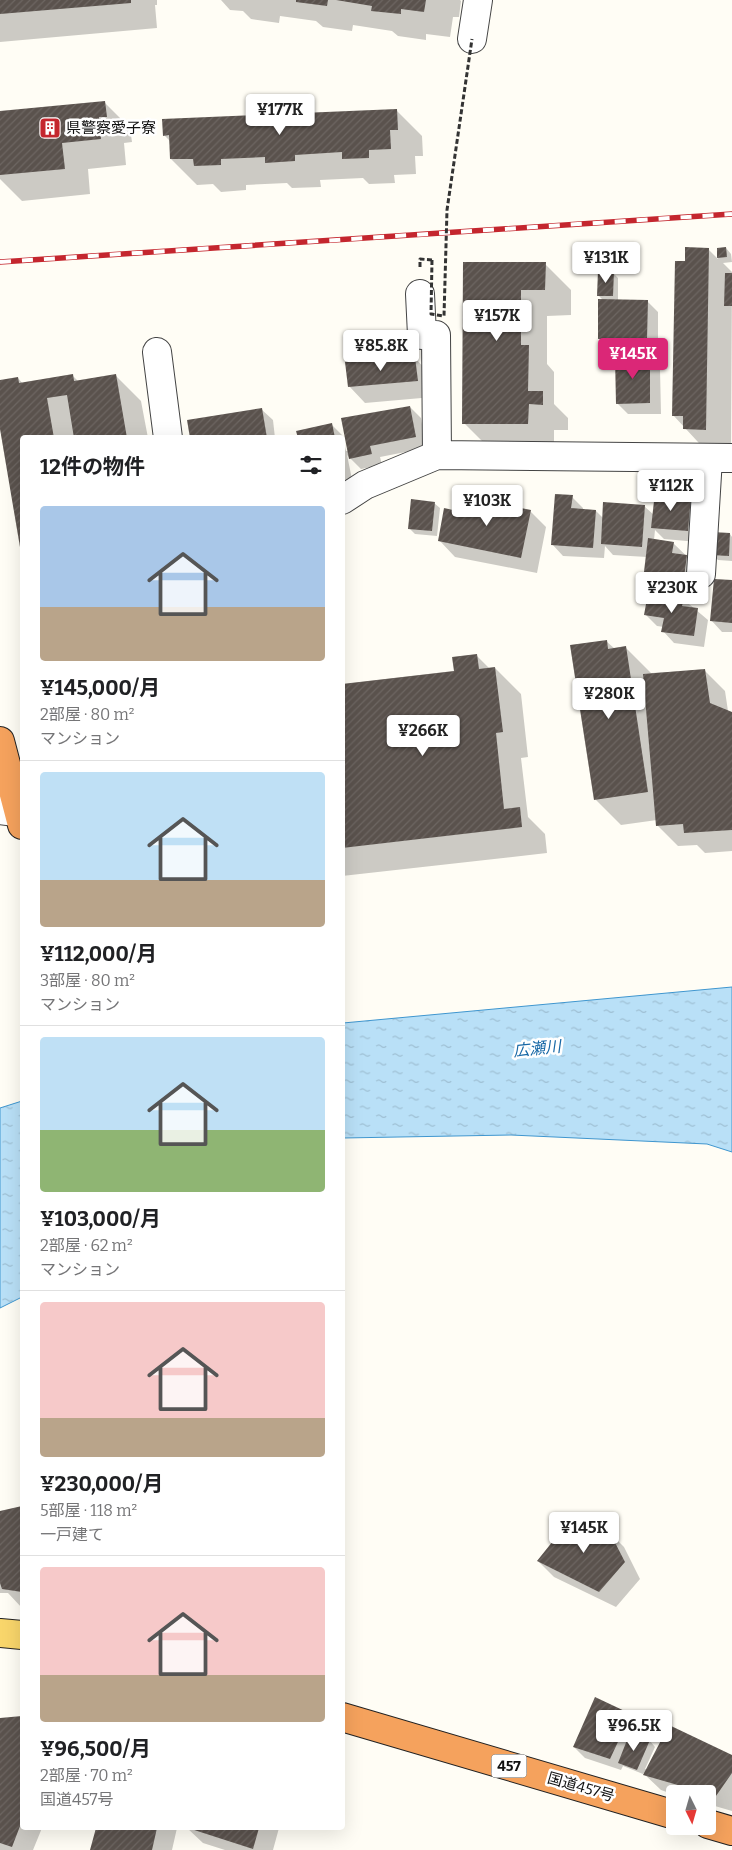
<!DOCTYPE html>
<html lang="ja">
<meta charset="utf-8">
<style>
body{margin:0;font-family:Bitter,"Noto Sans JP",serif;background:#f2f2f2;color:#202124;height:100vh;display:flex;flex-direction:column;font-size:19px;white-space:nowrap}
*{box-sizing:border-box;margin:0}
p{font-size:16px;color:#757577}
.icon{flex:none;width:28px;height:28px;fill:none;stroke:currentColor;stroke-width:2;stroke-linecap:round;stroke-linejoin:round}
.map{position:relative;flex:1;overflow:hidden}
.panel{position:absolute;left:20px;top:435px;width:325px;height:1395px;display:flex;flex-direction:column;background:#fff;border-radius:5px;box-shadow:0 5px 20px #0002}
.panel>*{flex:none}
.needle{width:32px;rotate:175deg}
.controls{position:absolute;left:666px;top:1785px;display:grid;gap:10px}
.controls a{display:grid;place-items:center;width:50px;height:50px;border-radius:5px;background:#fff;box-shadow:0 5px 20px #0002;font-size:25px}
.price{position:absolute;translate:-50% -42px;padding:0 11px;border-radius:5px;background:#fff;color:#222;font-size:16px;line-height:32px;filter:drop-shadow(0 1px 2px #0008)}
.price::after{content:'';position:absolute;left:50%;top:30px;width:15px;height:11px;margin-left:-8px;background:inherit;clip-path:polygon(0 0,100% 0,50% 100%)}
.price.active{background:#db2777;color:#fff}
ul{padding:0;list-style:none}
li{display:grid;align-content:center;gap:10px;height:265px;padding:0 20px}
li+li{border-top:1px solid #e0e0e0}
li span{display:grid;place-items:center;height:155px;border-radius:5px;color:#555}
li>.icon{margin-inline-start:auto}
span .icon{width:90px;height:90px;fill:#fffc;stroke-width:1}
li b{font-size:21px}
h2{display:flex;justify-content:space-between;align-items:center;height:60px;padding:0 20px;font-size:21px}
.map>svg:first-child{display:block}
.water{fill:url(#water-ripples);stroke:#3f96cf}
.shadow{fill:#0003}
.building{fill:url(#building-hatch)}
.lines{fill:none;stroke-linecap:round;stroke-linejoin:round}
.minor-casing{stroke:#444;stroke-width:30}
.major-casing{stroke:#222;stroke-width:30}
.highway-casing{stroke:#222;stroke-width:30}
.path{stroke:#333;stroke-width:3;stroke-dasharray:5 2.5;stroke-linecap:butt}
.minor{stroke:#fff;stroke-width:28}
.major{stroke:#f9d66b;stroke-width:28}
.highway{stroke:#f5a25d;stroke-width:28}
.rail-casing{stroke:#c4262e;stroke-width:5.5}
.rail{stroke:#fff;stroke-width:4;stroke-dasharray:11;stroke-linecap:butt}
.path-bridge{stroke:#333;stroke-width:3;stroke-dasharray:5 2.5;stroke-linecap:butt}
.labels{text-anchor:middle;stroke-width:5;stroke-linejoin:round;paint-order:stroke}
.shield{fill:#fff;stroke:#585858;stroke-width:1}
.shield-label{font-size:14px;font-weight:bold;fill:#111}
.poi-label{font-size:15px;fill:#111;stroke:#fff;text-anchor:start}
.street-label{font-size:15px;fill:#111;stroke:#fff}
.water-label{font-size:16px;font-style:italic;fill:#1768a6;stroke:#fff}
</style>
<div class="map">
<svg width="732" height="1850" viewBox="0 0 732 1850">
<defs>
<pattern id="water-ripples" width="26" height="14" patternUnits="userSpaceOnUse" patternTransform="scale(1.25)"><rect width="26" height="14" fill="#b9e0f7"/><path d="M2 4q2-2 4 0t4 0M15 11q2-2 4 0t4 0" fill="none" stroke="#9ebfd3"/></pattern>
<pattern id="building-hatch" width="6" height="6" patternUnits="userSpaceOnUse" patternTransform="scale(1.25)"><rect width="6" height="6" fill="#5a524d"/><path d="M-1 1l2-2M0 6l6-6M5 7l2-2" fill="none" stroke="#6d6662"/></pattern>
</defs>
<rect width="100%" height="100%" fill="#fffdf5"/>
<!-- water -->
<path class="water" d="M732 987V1152L707 1144 511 1135 343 1138V1023Z
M22 1101V1297L0 1308V1108Z"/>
<!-- shadow -->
<path class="shadow" d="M0 0H157V5H155L157 28 0 42Z
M221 0H460L461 1 459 17H453L450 37 426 34V40L398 36 392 31 353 25 352 31 323 27 316 21 280 16 279 23 251 19 243 11 230 10Z
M104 102 130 128 132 142 124 143 126 165 88 169 90 194 22 201 0 179V112Z
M396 110 422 136 423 156H415L416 174 394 175 395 183 369 184 363 178 320 180 321 187 292 188 287 183 246 185V190L221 192 213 184 197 185 171 159 170 141 164 135Z
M726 248 731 254 732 262 723 263 732 272 731 455H710L673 415 686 262 708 249 718 259V249Z
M464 263 545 264 571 290V315L547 316V364L554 372V404L568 418V430H554V450L490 449 464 423Z
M613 273 618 278V301H647L658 312V350L610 349 599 338 604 301 598 295Z
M415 358 431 375 433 397 365 403 349 386Z
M649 358 660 369 661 414H628L617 403Z
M72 375 78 381 115 375 141 401 148 438H22V552L0 421V395L18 378 23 384Z
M410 407 421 418 426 448 380 457 382 465 361 469 347 455 353 484 342 486V438H299L331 424 342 435 346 451H348Z
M261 409 273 420 275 438H191Z
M572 497 583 508V510L596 511 604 519 644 506 654 515 691 497 702 508 698 542 664 539 655 530 654 540 673 543 698 567 694 596 655 591 644 580 647 557 613 555 605 546 604 558 563 556 552 544Z
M434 503 440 508 437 536 415 534 410 529Z
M530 511 546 527 537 573 455 557 439 540 463 513Z
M730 534 732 537V561L718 560 713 555Z
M732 582V632H722L711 620Z
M683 599 708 620 704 647 674 643 663 631 664 627 657 626 646 615Z
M606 641 615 649 625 647 651 673 704 670 725 691 728 711 732 713V851L705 853 697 845 678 846 658 826 657 820 621 825 595 799Z
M477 656 490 669 495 668 521 694 528 757 521 758 528 817 545 834 547 853 342 876V685L455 672Z
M22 1508V1608L8 1593H0V1513Z
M608 1531 624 1547 640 1579 616 1607 554 1577 538 1561Z
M630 1715 641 1726 636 1738 650 1741 655 1747 645 1769H647L732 1756V1811L708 1804V1794L675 1795 661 1790 643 1773V1774L623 1766 621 1770 585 1758 574 1747Z
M22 1718V1828H42L33 1850H0V1720Z
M97 1828H177L172 1850H91Z
M187 1828H279L273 1850H225L203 1843Z"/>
<!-- building -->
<path class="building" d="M0 0H131V3L0 14Z
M296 0H328L327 6 296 2Z
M336 0H426L424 12 401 9V14L371 11 372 6Z
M105 101 107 117H99L101 139 62 143 65 169 0 175V111Z
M397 109 398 130H390L391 149 369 150V158L342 159V152L295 155V161L265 163V157L221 159V165L194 166 193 159H170L169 135 163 136 162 119Z
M685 247 709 248 706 430 683 429V416H672L675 261H685Z
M726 247 727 257 717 258V248Z
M463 262H546L545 290H521V345H529L528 391H543V405L529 404 528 424H462Z
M598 271H614L613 296H597Z
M725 273H732V306H724Z
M598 299 648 300 647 339H598Z
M415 357 418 381 348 387 345 362Z
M615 357H650V403L616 404Z
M73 374 74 381 116 374 127 438H74L67 395 47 398 54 438H22L21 553 0 429V380L18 377 19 383Z
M410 406 416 437 370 446 372 454 349 459 341 418Z
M262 408 267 438H190L187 420Z
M332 423 335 438H298L296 431Z
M655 492 691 496 688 531 651 528Z
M555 494 573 495 571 508 596 510 593 548 551 545Z
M470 498 531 510 521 558 438 541 444 508 462 512Z
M411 499 435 502 432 531 408 529Z
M603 502 645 505 642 547 601 544Z
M712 532 730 533 729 556 711 555Z
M648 538 674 542 672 553 687 555 683 585 643 580Z
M714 579 732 580V623L710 621Z
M648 593 684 598 682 606 698 608 694 636 661 632 664 618 644 615Z
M607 640 608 649 626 646 648 792 594 800 570 645Z
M477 654 479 669 495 667 503 732 496 733 504 809 520 807 522 827 342 848V684L454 671 452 657Z
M705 669 710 703 732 712V830L684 833 683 824 656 826 643 674Z
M22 1506V1592L2 1589 0 1583V1511Z
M573 1516 608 1529 625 1562 599 1592 537 1561Z
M595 1697 631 1714 610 1759 573 1747Z
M22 1716V1821L12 1847 0 1843V1718Z
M669 1725 732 1755V1773L716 1796 643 1775Z
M629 1735 650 1740 637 1770 618 1763Z
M96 1828H157L152 1850H90Z
M188 1828H259L253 1849Z"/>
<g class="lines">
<!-- minor casing -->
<g class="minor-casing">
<path id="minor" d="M472 39 478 0
M420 294 422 335H436L437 455
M157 352 168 438
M342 500 365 485 437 455 732 458
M701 574 708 458
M0 810 22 813"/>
</g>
<!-- major casing -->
<g class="major-casing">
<path id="major" d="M0 1633 22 1635"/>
</g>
<!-- highway casing -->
<g class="highway-casing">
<path id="highway" d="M0 741 22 825
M342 1717 675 1815
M708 1824 732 1831"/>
</g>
<!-- path -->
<path class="path" d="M420 267V259L432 260"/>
<!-- minor -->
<use href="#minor" class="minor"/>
<!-- major -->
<use href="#major" class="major"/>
<!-- highway -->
<use href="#highway" class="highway"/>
<!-- rail casing -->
<g class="rail-casing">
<path id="rail" d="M0 262 732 214"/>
</g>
<!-- rail -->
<use href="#rail" class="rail"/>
<!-- path-bridge -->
<path class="path-bridge" d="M432 260 431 314 444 316 447 210 472 39"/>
</g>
<!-- icons -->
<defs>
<g id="building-square" transform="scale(1.125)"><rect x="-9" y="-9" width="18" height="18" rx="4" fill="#c4262e" stroke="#fff"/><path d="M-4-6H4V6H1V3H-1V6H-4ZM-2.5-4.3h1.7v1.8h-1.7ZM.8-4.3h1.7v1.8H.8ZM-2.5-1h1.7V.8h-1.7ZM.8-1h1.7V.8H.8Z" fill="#fff"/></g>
</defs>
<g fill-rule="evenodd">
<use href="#building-square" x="50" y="128"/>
</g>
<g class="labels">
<!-- shield labels -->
<rect class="shield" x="491.5" y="1754.5" width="35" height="23" rx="4"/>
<g class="shield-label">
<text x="509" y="1771">457</text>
</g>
<!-- poi labels -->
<g class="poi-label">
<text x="66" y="133">県警察愛子寮</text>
</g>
<!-- street labels -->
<g class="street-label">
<text transform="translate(581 1787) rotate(16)" y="5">国道457号</text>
</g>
<!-- water labels -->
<g class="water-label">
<text transform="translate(537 1048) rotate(-6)" y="6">広瀬川</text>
</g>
</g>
</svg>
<div class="controls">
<a><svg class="needle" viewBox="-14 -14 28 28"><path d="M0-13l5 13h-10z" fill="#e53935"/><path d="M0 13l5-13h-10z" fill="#757577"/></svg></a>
</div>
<b class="price" style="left:280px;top:136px">¥177K</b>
<b class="price" style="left:606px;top:284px">¥131K</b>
<b class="price" style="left:497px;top:342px">¥157K</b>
<b class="price" style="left:381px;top:372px">¥85.8K</b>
<b class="price active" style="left:633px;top:380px">¥145K</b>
<b class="price" style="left:671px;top:512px">¥112K</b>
<b class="price" style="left:487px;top:527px">¥103K</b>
<b class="price" style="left:672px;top:614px">¥230K</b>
<b class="price" style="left:609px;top:720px">¥280K</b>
<b class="price" style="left:423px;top:757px">¥266K</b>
<b class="price" style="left:584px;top:1554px">¥145K</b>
<b class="price" style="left:634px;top:1752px">¥96.5K</b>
<section class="panel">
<h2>12件の物件<svg class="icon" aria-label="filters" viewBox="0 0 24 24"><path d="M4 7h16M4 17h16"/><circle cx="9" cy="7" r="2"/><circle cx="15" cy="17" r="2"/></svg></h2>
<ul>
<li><span style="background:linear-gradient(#a9c7e8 65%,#b9a48a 0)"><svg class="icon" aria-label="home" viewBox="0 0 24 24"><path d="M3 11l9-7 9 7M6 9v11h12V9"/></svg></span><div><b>¥145,000/月</b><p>2部屋 · 80 m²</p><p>マンション</p></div></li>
<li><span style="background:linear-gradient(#bfe0f5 70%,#b9a48a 0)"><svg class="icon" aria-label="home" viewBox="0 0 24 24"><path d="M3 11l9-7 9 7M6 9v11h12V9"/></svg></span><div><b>¥112,000/月</b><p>3部屋 · 80 m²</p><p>マンション</p></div></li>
<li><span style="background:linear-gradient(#bfe0f5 60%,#8fb573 0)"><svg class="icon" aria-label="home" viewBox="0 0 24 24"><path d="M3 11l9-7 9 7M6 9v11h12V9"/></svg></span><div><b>¥103,000/月</b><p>2部屋 · 62 m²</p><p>マンション</p></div></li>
<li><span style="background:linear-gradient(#f6c9c9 75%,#b9a48a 0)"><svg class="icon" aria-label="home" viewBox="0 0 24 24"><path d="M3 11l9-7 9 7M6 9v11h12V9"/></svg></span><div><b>¥230,000/月</b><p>5部屋 · 118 m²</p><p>一戸建て</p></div></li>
<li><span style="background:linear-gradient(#f6c9c9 70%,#b9a48a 0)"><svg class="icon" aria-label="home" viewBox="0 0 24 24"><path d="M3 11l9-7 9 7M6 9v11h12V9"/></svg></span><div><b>¥96,500/月</b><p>2部屋 · 70 m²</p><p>国道457号</p></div></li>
</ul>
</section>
</div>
